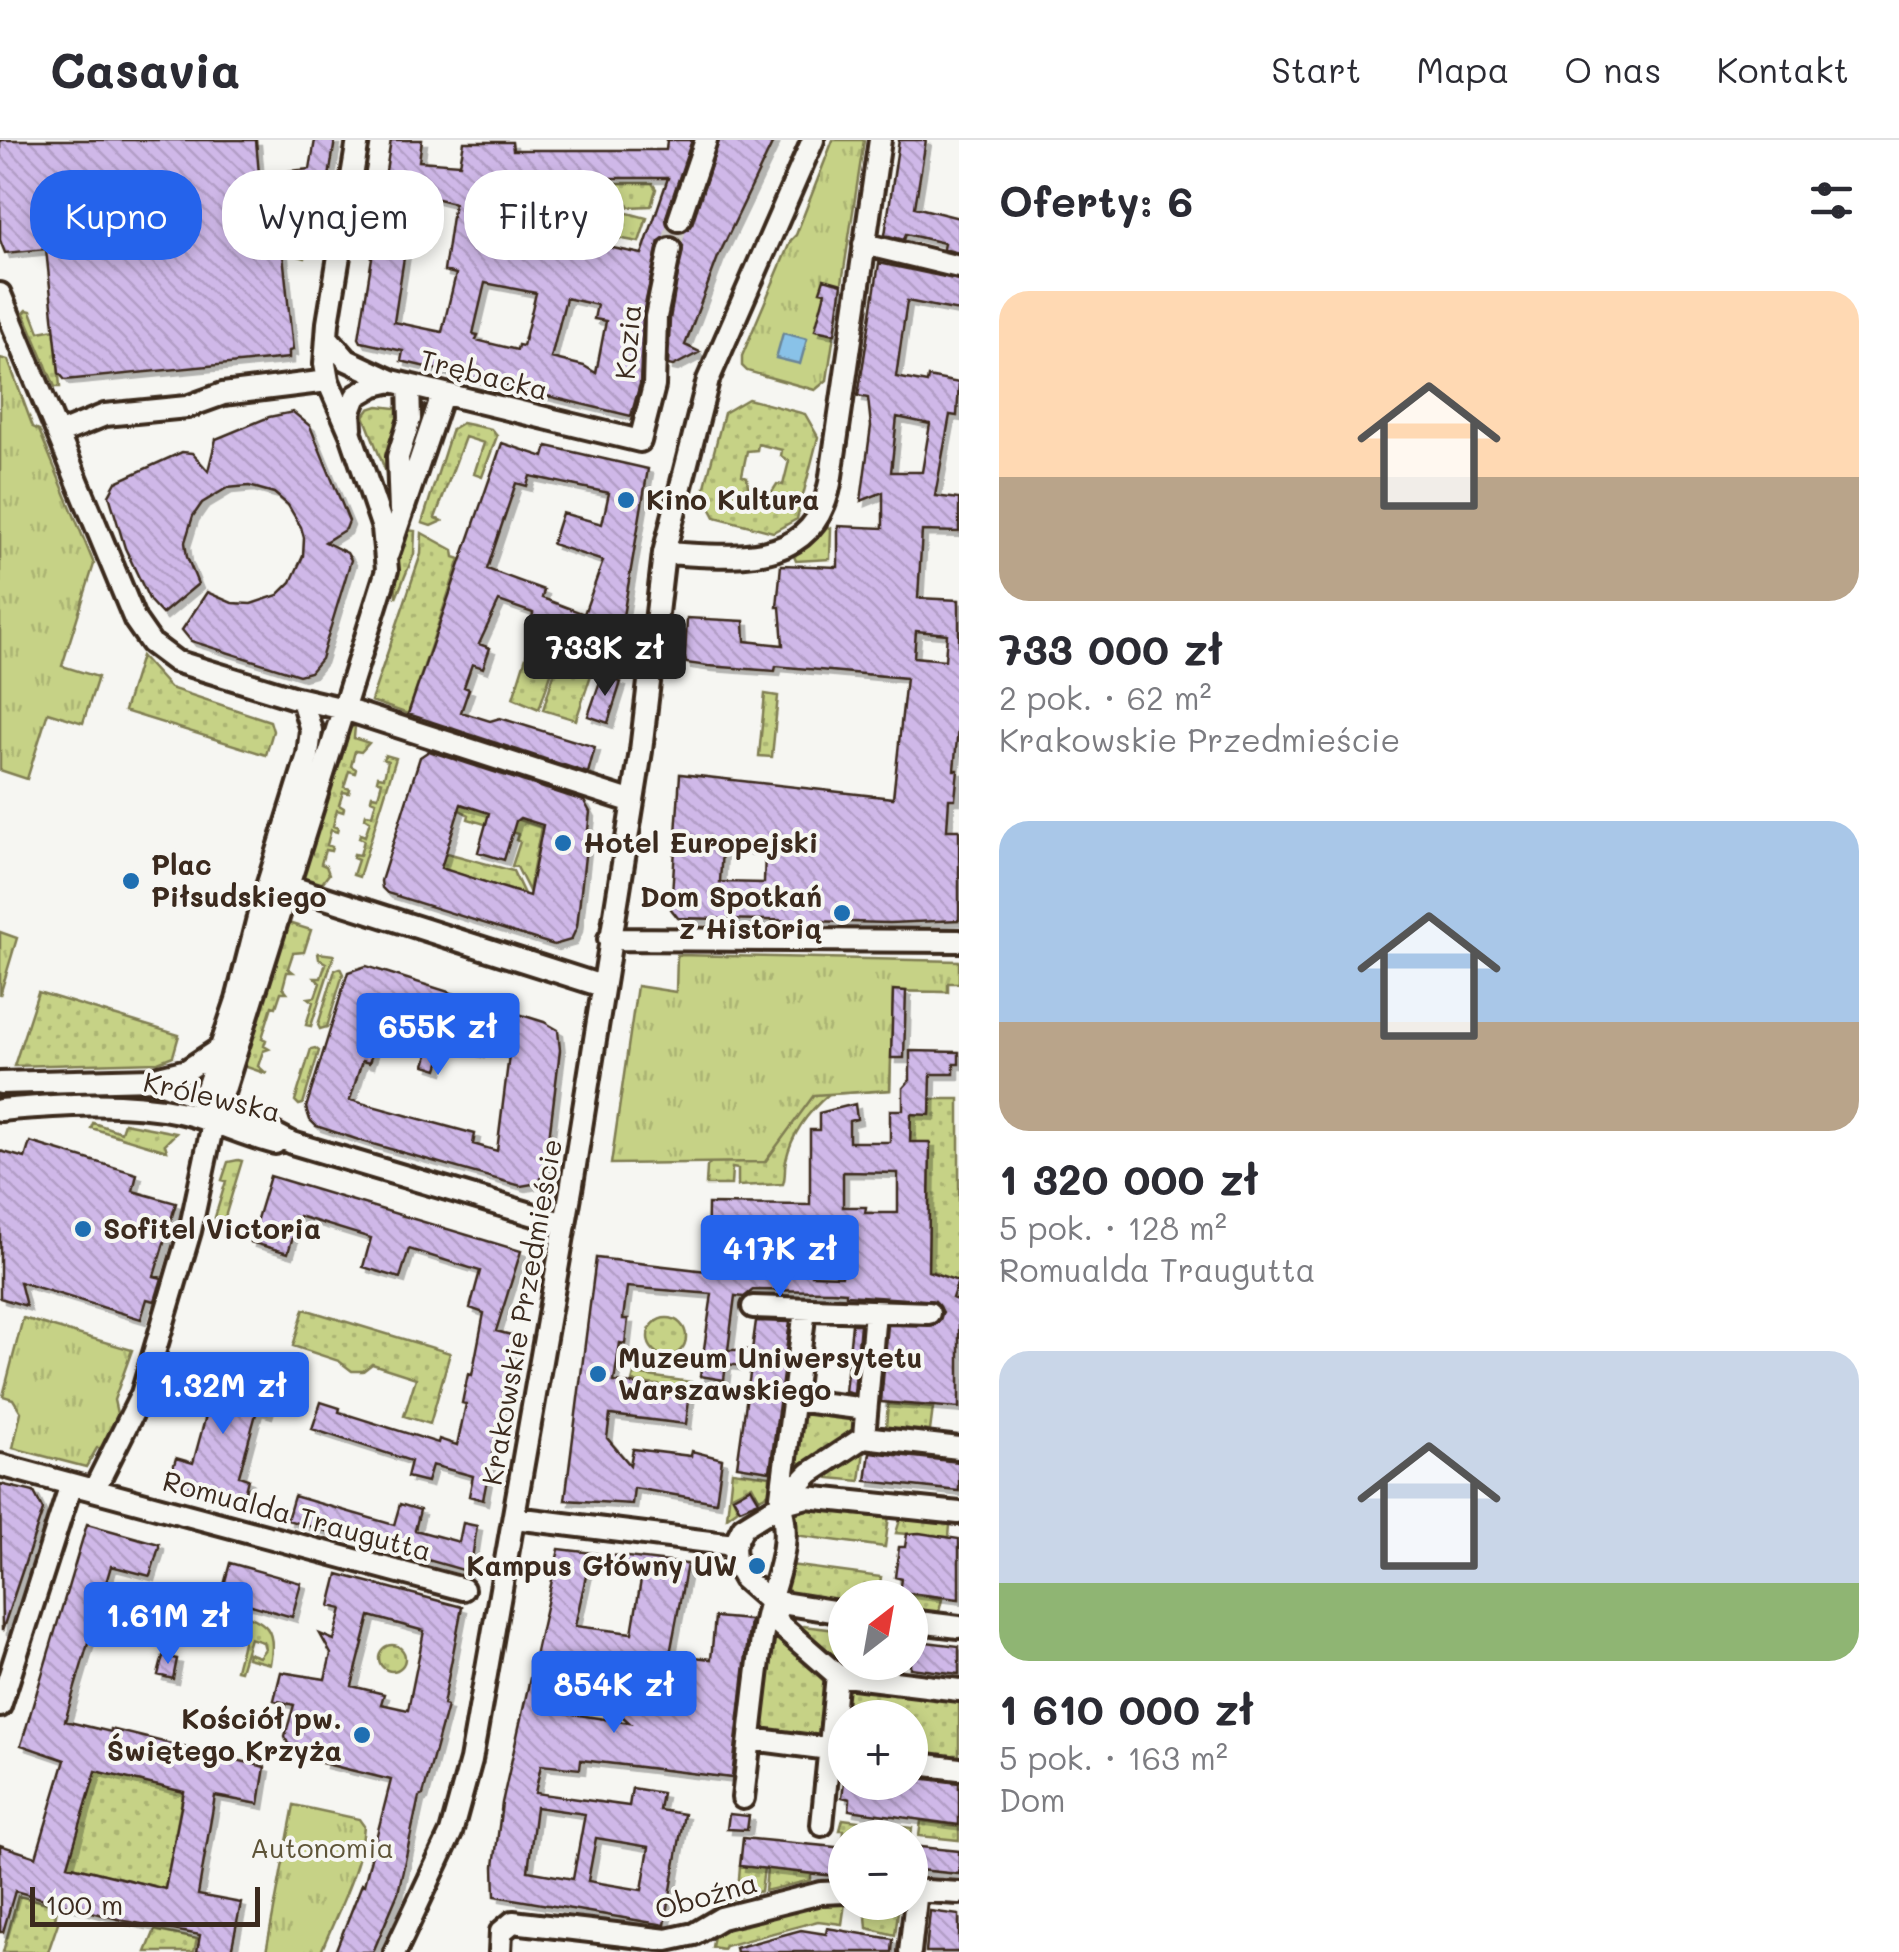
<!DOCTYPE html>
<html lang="pl">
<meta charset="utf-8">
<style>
body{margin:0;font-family:Mali,sans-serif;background:#f7f7f7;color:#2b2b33;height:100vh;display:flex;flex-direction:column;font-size:38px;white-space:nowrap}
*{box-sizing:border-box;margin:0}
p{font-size:32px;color:#7c7c81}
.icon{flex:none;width:55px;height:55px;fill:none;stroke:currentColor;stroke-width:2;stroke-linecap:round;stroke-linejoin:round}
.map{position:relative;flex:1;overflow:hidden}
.details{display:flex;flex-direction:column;background:#fff;width:940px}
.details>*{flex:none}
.banner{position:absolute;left:30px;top:30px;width:778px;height:90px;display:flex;gap:20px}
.needle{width:65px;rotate:31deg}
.buttons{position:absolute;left:828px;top:1440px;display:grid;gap:20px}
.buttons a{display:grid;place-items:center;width:100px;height:100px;border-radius:50%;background:#fff;box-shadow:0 5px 15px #0003;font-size:50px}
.scale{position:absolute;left:30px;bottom:25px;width:230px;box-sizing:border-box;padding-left:10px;border:5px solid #3b2a1e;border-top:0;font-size:28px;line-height:35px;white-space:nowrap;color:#3b2a1e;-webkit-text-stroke:8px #f6f6f2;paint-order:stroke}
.price{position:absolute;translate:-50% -85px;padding:0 22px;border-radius:10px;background:#2563eb;color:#fff;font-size:32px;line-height:65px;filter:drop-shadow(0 2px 5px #0008)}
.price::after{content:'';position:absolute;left:50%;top:60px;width:30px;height:22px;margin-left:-15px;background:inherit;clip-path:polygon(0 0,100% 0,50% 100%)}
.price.current{background:#222;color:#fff}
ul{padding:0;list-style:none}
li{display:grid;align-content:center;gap:20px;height:530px;padding:0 40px}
li span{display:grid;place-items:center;height:310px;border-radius:30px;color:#555}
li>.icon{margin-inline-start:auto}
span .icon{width:180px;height:180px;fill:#fffc;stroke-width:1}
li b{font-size:42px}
h2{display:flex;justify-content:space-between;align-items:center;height:120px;padding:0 40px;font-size:42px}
.tag{padding:0 35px;border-radius:40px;background:#fff;box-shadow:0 5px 15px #0003;font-size:35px;line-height:90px}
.tag.current{background:#2563eb;color:#fff}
header{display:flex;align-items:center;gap:60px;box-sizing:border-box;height:140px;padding:0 50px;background:#fff;border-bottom:2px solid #e1e1e2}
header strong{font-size:48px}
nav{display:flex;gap:55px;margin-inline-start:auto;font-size:35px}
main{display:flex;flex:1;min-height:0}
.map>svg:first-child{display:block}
.grass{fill:url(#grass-dots);stroke:#807e52;stroke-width:2.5;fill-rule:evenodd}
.park{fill:url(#park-tufts);stroke:#807e52;stroke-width:2.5}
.water{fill:#89c2e8;stroke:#6a8597;stroke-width:2.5}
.building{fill:url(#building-back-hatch);stroke:#3b2a1e;stroke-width:2.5;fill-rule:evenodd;filter:url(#shadow)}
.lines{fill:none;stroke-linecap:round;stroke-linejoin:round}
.minor-tunnel{stroke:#d1cdc8;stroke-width:20;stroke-dasharray:20 10;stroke-linecap:butt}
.minor-casing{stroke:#3b2a1e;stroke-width:28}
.minor{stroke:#f6f6f2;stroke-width:20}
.poi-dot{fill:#1f6fb2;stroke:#f6f6f2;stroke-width:4}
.labels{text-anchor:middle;stroke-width:8;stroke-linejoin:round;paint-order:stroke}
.street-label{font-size:28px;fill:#3b2a1e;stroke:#f6f6f2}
.poi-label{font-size:28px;font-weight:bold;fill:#3b2a1e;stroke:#f6f6f2;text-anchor:start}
.park-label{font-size:28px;fill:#5e5438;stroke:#f6f6f2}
</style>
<header>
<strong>Casavia</strong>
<nav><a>Start</a><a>Mapa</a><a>O nas</a><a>Kontakt</a></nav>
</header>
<main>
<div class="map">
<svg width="959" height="1812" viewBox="0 0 959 1812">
<defs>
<pattern id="grass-dots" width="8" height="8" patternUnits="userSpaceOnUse" patternTransform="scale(2.5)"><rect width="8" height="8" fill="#c6d286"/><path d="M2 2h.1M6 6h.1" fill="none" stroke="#abb473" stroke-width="1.8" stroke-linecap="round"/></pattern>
<pattern id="park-tufts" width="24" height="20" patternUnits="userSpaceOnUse" patternTransform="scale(2.5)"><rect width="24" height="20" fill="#c6d286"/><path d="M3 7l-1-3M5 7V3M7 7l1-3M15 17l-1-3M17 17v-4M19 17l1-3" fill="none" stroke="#abb473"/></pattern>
<pattern id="building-back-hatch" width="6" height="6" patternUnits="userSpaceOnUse" patternTransform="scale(2.5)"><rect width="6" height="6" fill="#cfb8e8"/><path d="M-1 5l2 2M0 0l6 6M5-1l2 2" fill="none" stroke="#b39ec7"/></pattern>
<filter id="shadow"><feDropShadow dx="5" dy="5" stdDeviation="0" flood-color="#0004"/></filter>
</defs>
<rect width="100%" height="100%" fill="#f6f6f2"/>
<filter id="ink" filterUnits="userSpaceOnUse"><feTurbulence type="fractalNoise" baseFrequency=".01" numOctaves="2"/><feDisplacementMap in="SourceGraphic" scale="20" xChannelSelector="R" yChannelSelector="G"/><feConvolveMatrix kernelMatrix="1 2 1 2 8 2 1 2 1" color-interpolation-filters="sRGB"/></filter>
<g filter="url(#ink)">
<!-- grass -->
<path class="grass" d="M506 42H548L554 62 504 59Z
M551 42 593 43V64L556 61Z
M599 43H652L656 49 651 66 629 67 626 61 617 59 611 65 598 61Z
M502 64 555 67 561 88 500 79Z
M559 69 590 72 591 93 565 89Z
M609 71 618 78 628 73 647 78 639 102 596 94 597 73Z
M303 91 313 94 318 103 309 108 305 118 295 115 290 106 294 96Z
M27 170 31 171 39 192 55 189 60 247H55L24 173Z
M748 259 805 274 818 297 797 379 773 392 715 377 703 354 724 273ZM758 304 782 310 781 316 789 321 783 345 777 344 772 352 748 346 747 337 742 335 747 311 757 310Z
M378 266 404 269 389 340 364 276 369 269Z
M462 283 491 289 497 296 482 337 474 334 484 303 465 297 435 378 442 381 431 386 422 383 452 289Z
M827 387 831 388 830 419 796 421 794 416Z
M407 390 415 391 414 414 396 458V415Z
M422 393 453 410 454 417 460 419 408 574 371 561 421 414Z
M534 504 558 513 539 569 513 558 529 507Z
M560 514 594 526 576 580 543 570Z
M141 516 170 548 270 581 273 591 266 615 124 571Z
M765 554 778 556 772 617 759 616Z
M355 586 354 598 369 603 361 612 355 611 351 626 356 629 355 633 349 631 344 647 350 649 349 653 343 652 339 665 344 668 343 672 337 670 333 686 338 688 337 692 331 690 327 705 332 707 331 711 325 710 321 724 326 726 329 734 319 747 306 744 301 736 347 589Z
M385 615 396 618 359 737 353 735 358 720 353 718 354 714 360 715 364 700 359 698 360 694 365 696 370 681 365 678 366 674 372 675 376 661 371 659 372 655 378 656 382 642 377 640 378 636 384 637 388 621 383 619Z
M453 658 541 687 529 751 517 727 512 726 520 702 516 700 518 694 468 679 469 675 456 668Z
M447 713 513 731 524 754 429 725 427 721Z
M285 782 311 790 304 812 293 813 288 828 293 832H287L283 847 287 852H281L276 867 272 866 262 898 266 900 264 906 269 909 263 911 258 926 267 934 241 925Z
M318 813 334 815 311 886 306 885 313 862 308 858 315 857 320 843 315 838H321L326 823 319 819Z
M340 828 343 834 327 887 320 889 318 885 335 830Z
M831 844 948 852 893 851 890 950 829 954C810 970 792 993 786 1020 784 1028 786 1036 783 1044L738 1046V1029L732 1028 731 1045H706L707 1027 728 1001Z
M38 852 179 895 173 916 158 922 14 926Z
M315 908 319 911 303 964 299 965 295 961 311 909Z
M931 959H959V1151L955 1150 958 1141 936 1137 937 1132 928 1131 930 1003 910 1002 911 974H930Z
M93 983 121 992 124 983 176 993 165 1004 167 1011 91 988Z
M238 1020 242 1021 221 1090 212 1087 226 1041 222 1040 228 1022Z
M304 1169 450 1213 430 1284 404 1276 416 1238 372 1224 363 1231H352L339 1221 293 1206Z
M648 1197a19 19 0 1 1 38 0a19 19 0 1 1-38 0Z
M634 1234 691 1242 690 1249 632 1242Z
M888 1264 933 1268 930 1291 886 1287Z
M796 1270 857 1275 859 1292 802 1324 790 1315Z
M864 1311 860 1341 829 1338 830 1331Z
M732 1331 770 1336 769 1353 759 1358 752 1345 732 1355 738 1369 727 1377Z
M811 1365 889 1376 885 1407 794 1395 792 1375Z
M901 1377 946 1381 950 1385 949 1397 896 1393Z
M790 1425 881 1437 878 1457 845 1458V1464L793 1455 783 1445Z
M889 1451 942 1459 939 1472 910 1471V1458H889Z
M234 1471C267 1482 277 1488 270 1524L247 1518 248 1513 259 1517 265 1509 263 1502 250 1498 240 1531 236 1530C240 1510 253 1485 234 1471Z
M803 1486 844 1491 841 1522 835 1520 800 1490Z
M772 1491 828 1545 821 1598 760 1590Z
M379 1518a13 13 0 1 1 26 0a13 13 0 1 1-26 0Z
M848 1541 959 1554V1623L910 1617V1578H845V1605L838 1599 842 1547Z
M96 1628 184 1649 165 1749 68 1725Z
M843 1679 912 1688 910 1704V1698H845L843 1708 844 1690H840Z
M921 1681 959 1686V1700L919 1696Z
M740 1726 764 1728 761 1751 727 1760 726 1754 738 1751Z
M767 1728 811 1734V1740L765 1751Z
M18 1756 53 1764 52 1768 57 1769 55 1779 59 1780 48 1812H3Z
M845 1763 842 1784 818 1781 725 1806 723 1809 712 1807 715 1790 816 1764Z
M865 1764H899L895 1795 867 1788Z
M155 1790 197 1799 194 1812H146Z"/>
<!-- park -->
<path class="park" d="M833 0H864L827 240 815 250 747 231 742 226V216L791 100 796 95Z
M0 218 8 220 33 287 39 290 94 424 62 526 98 537 83 583 48 572 27 639 0 630Z
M0 792 17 798 0 855Z
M677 815 959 821V843H948V852L893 851 890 950 814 955 765 1022 611 1024 637 846 676 852Z
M23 1178 132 1210 114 1260 118 1278 102 1308H97L86 1327 13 1308 21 1272 13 1259 3 1256Z
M294 1665 359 1679 364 1686C361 1730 337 1772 321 1812H266Z"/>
<!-- water -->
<path class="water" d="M783 193 807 199 800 224 776 218Z"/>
<!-- building -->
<path class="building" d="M0 0H256L259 34 310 29 315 0H335L322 81 280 85 293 210 289 211V218L65 240 59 233 46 109 5 113 0 100Z
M391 0H422L419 21 460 24 464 2H512L513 10H666L667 0H692L666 77 668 88 681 94 692 84 719 0H774L718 117 685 205 700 212 673 226 668 225 670 179 683 106 672 95 659 101 643 174 640 244 631 276 401 221 403 211 361 202 359 198ZM518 38H668L642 114 471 79 477 39ZM414 53 454 63 444 131 456 134 442 192 394 182ZM485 143 536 153 523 206 518 205 517 210 476 200 478 195 473 194ZM566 158 597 165 594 179 606 181 596 233 584 226 551 218Z
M899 0H926L915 67 959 78V113L943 109 944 103 906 94 904 100 885 95Z
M879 123 959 140V171L907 161 896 237 927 243 928 237 959 243 957 276 950 275 935 356 959 359V392L922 391 918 458 959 460V578L954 630H958L955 659H949L947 690H959V780L890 783 678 778 671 769 680 634 893 658 906 538 776 526 775 531 708 526 686 523 685 516 687 478 744 481 745 501 783 505 780 467H777L781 425 838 427V386L883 388V352L861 361 871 286 868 258 858 256ZM897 277 930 284 922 332H891ZM916 491 947 494 945 520 914 517ZM722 709 765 710 764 743 720 742Z
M824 139 842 144 835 194 815 190 825 152 820 151Z
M293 272 310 286 349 381 346 389 325 402 347 413 351 420 321 519 310 532 299 535 191 501 182 490 207 452 232 463 251 464 278 455 291 442 303 416 304 398 301 387 288 365 274 353 249 346 227 348 202 363 193 376 185 402 187 417 198 444 162 474 150 461 125 408 109 355 116 342 182 312 192 313 208 331 216 299 269 277Z
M502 303 544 317 547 306 648 329 621 488 627 490 621 514 532 479 533 473 499 461 479 504 490 508 483 528 472 524 464 547 469 549 461 572 490 581 500 578 595 607 588 633 408 574ZM530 336 609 353 602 384 562 373 552 404 603 421 584 474 542 458 544 450 487 429 516 343 527 346Z
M602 536 621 542 608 583 588 576Z
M429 611 584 661 590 672 577 787 571 800 554 805 387 753 382 748 381 741 420 617ZM461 664 489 673 478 712 504 720 516 681 520 678 543 685 529 756 441 728Z
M366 826 544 882 558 890 560 910 545 1031 538 1043 521 1046 362 1001 316 986 310 980 306 968 348 832ZM376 873 411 884 409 891 433 898 425 925 438 929 446 903 479 913 481 907 509 915 497 1011 473 1004 475 994 350 960 362 921 369 923 377 899 369 896Z
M893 850 906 851 904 918H891Z
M910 911 959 912V924H954V934H931L930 975 911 974 910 1002H930L928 1131 958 1141 952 1158 959 1161V1268L881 1262 888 1185H935L943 1172 935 1161 846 1155V1152L831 1151 753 1150 744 1157 735 1156 728 1210H752L756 1181 790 1182 770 1331 737 1326 751 1227 726 1224 724 1240 700 1236 712 1154 627 1147 623 1179H628L625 1204 620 1203 614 1242 690 1251 686 1284 610 1275 607 1298 630 1325 633 1309 691 1316 692 1311 722 1319 716 1362 634 1348 632 1364 565 1360 596 1118 707 1131 708 1064 810 1065V990H819V973L855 964 857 979 849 981V1002H890V970H903V948L910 940ZM843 1032 898 1033V1073H865L866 1067H843ZM812 1098H843L842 1136 812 1135Z
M30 1002 137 1034 133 1051 176 1063 154 1136 162 1138 155 1161 147 1159 141 1179 20 1142 26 1166 0 1158V1011L25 1018Z
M270 1036 521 1111 496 1191 515 1196 483 1360 469 1356 473 1336 432 1325 427 1342 407 1337 411 1321 312 1289 321 1262 340 1268 339 1272 438 1303 439 1299 457 1305 466 1264 462 1263 468 1234 472 1235 484 1173 470 1168 480 1131 409 1109 400 1138 363 1127 371 1098 299 1076 288 1113 250 1102Z
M852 1184H860L854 1254 845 1252Z
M201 1229 221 1235V1238L274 1250 267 1273 257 1270 239 1336 248 1339 242 1363 169 1342 176 1318 193 1323 211 1257 195 1252Z
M870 1312 959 1322V1351L866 1341Z
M0 1344 34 1352 43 1370 2 1491Z
M751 1347 759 1361 740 1369 733 1357Z
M294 1356 394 1385 400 1364 420 1370 415 1390 459 1402 463 1383 477 1386 470 1432 287 1380Z
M87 1384 159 1404V1407L150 1436 111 1426 65 1581 111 1592V1589L265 1627 259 1664 215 1656 198 1755 241 1763 231 1812H197L200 1795 125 1781 15 1751 3 1792H0V1705L36 1717 65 1620 21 1605ZM96 1631 184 1652 165 1749 68 1725Z
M919 1393 959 1399V1459L900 1452 902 1439 895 1437 899 1407H905L907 1394Z
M559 1409 687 1424 670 1514 711 1519 715 1477 750 1480 732 1638 581 1620 580 1629 541 1625 535 1653 629 1666 632 1648 662 1653 659 1670 684 1674 665 1785 495 1756 494 1726 502 1663ZM588 1427 642 1434 632 1493 575 1486ZM573 1546 599 1550 602 1558 630 1583 566 1573ZM536 1667 585 1674 573 1739 528 1731ZM596 1698 649 1707 642 1750 588 1741Z
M230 1423 301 1443 292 1477 221 1456Z
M338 1434 462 1467 443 1565 447 1566 423 1655 419 1657 398 1753 373 1812H335L362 1744 364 1745 391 1640 322 1623 325 1613 288 1604 285 1596 294 1565 274 1560 281 1532 325 1539 331 1514 320 1494 334 1500 342 1469 330 1466ZM370 1476 424 1491 408 1570 381 1564 384 1554 352 1546Z
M910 1500 959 1506V1534L910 1528Z
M163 1516 177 1519 173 1539 158 1535Z
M910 1637 959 1643V1685L849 1670 850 1659 842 1657 844 1642H910Z
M729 1674 749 1676 747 1690 727 1689Z
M743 1698 845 1708V1737L740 1726Z
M910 1706 959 1711V1734L910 1729Z
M930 1771 959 1775V1812H926Z
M827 1788 893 1799 892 1812H736L735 1808 801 1790 826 1794Z"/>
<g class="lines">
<!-- minor-tunnel -->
<path class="minor-tunnel" d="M670 109 679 80"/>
<!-- minor casing -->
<g class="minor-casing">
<path id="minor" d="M679 80 706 0
M864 104 959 127
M0 154 135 480 151 503 175 521 292 557 344 569 630 661
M327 197 347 220 392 241 640 301 654 246 656 177 670 109
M351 288 350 272 356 256 375 245 392 241
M58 294 105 275 187 267 223 254 328 241
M400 371 398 317 410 279 409 245
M664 413C732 416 813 431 830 343L880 0
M388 414 442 255
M288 746 602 846
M609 799 959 801
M151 939 215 963 292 1003 565 1084
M0 943 151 939 187 930 219 909
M215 963 224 950 387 430 383 388 351 294 328 241 325 224 328 183 358 0
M0 970C60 965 119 960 179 972 212 979 242 995 275 1003
M753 1167 929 1173
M794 1260 866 1269
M864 1297 875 1172
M0 1325 463 1449
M94 1350 142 1254 190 1091 213 983 215 963 207 948 237 860 261 766 308 615 311 590 302 560
M780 1364 810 1333 864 1297 959 1308
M515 1378 734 1405
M769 1461 780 1485 837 1535 959 1550
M845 1473 769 1461 744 1439 735 1423 734 1405 743 1387 780 1364 807 1357 959 1373
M910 1481 959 1487
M0 1566 71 1344
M751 1599 829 1609
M910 1623 959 1629
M743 1658C750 1601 755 1543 764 1486 771 1445 795 1406 780 1364L805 1170
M822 1685 837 1535
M910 1750 959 1753
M395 1812 451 1693 471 1620 572 1044 641 611 664 413 708 240 813 0
M500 1812 501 1792 513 1782 667 1800 694 1794 721 1778 821 1753 845 1752
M910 1812 917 1750"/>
</g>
<!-- minor -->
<use href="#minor" class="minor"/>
</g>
</g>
<!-- markers -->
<g class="poi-dot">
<circle cx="626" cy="360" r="10"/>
<circle cx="563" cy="703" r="10"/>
<circle cx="131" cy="741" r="10"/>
<circle cx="842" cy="773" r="10"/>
<circle cx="83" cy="1089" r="10"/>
<circle cx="598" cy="1234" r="10"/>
<circle cx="757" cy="1426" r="10"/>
<circle cx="362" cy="1595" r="10"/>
</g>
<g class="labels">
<!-- street labels -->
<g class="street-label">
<text transform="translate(628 202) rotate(-85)" y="10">Kozia</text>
<text transform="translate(484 235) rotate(14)" y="10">Trębacka</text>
<text transform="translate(212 957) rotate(13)" y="10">Królewska</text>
<text transform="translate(522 1172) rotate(-80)" y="10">Krakowskie Przedmieście</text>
<text transform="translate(297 1376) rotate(15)" y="10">Romualda Traugutta</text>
<text transform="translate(706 1756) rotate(-16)" y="10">Oboźna</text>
</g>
<!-- poi labels -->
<g class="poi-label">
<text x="646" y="370">Kino Kultura</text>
<text x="583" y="713">Hotel Europejski</text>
<text x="151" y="735">Plac<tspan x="151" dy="32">Piłsudskiego</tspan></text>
<text x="822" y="767" text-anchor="end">Dom Spotkań<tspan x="822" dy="32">z Historią</tspan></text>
<text x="103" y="1099">Sofitel Victoria</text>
<text x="618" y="1228">Muzeum Uniwersytetu<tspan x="618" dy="32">Warszawskiego</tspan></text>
<text x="737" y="1436" text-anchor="end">Kampus Główny UW</text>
<text x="342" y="1589" text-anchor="end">Kościół pw.<tspan x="342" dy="32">Świętego Krzyża</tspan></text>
</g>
<!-- park labels -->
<g class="park-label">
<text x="322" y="1718">Autonomia</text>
</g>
</g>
</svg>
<div class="buttons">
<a><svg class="needle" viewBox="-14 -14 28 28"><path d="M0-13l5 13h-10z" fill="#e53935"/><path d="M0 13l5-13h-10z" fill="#7c7c81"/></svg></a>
<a>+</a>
<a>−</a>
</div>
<div class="scale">100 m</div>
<b class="price current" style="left:605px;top:559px">733K zł</b>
<b class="price" style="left:438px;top:938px">655K zł</b>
<b class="price" style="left:780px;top:1160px">417K zł</b>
<b class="price" style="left:223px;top:1297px">1.32M zł</b>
<b class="price" style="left:168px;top:1527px">1.61M zł</b>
<b class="price" style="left:614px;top:1596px">854K zł</b>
<div class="banner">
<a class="tag current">Kupno</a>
<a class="tag">Wynajem</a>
<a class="tag">Filtry</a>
</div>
</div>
<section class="details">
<h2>Oferty: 6<svg class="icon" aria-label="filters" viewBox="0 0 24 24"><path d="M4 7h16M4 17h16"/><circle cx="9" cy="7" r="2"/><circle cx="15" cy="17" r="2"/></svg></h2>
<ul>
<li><span style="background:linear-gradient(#ffd9b3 60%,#b9a48a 0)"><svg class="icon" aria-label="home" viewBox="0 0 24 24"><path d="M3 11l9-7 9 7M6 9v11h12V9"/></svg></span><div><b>733 000 zł</b><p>2 pok. · 62 m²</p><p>Krakowskie Przedmieście</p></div></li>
<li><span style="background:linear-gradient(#a9c7e8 65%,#b9a48a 0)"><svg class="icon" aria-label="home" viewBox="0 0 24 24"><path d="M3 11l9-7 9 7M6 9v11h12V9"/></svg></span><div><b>1 320 000 zł</b><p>5 pok. · 128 m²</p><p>Romualda Traugutta</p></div></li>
<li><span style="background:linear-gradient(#c9d6e8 75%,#8fb573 0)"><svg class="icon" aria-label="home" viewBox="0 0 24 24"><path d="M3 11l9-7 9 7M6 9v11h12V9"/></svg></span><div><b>1 610 000 zł</b><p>5 pok. · 163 m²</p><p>Dom</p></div></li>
</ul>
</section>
</main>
